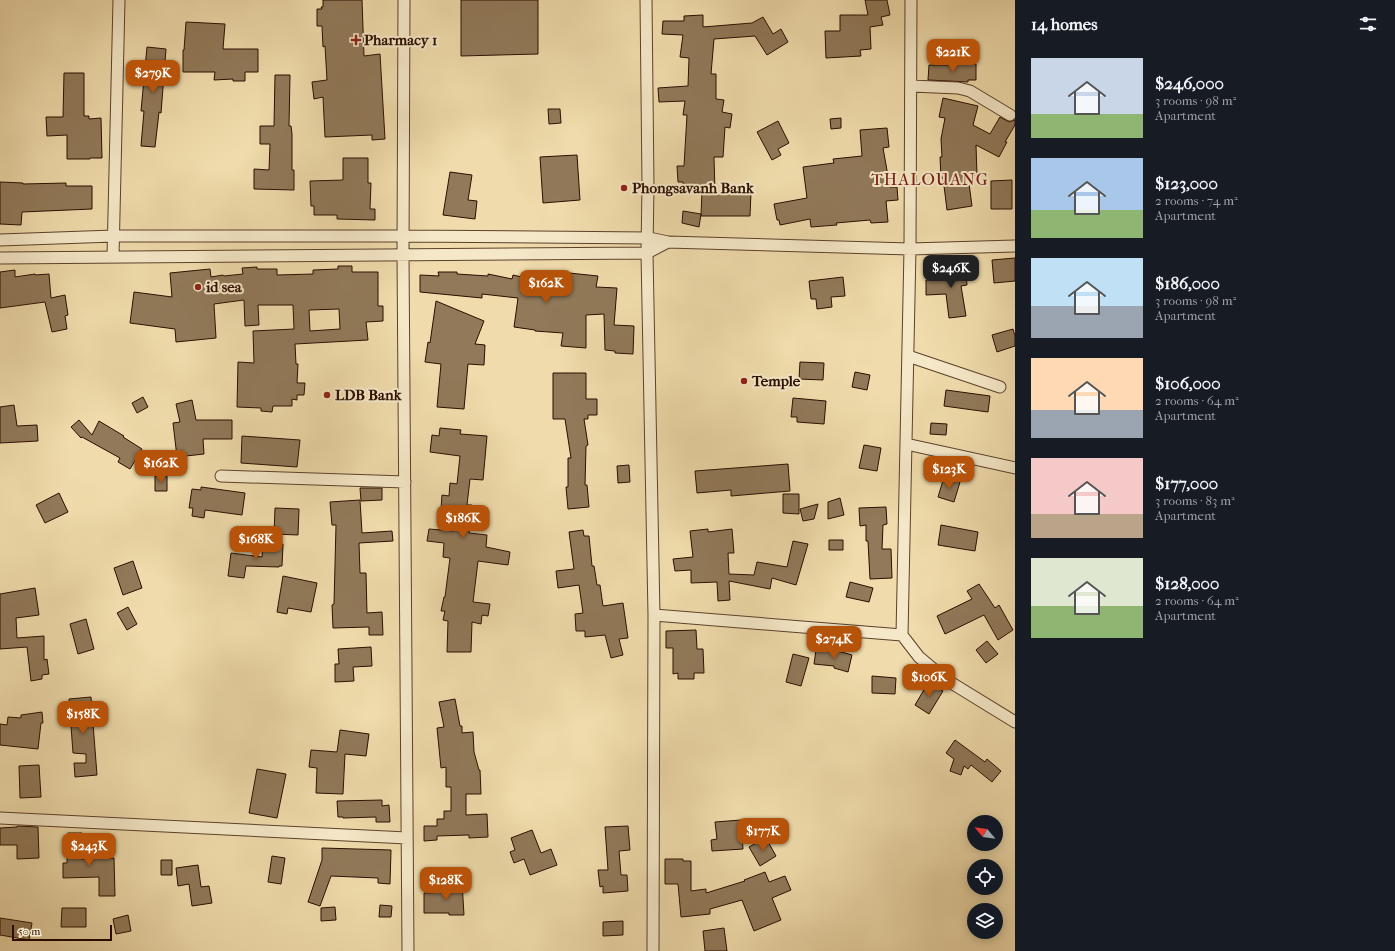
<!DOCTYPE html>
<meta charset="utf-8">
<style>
body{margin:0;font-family:"IM FELL French Canon",serif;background:#20242c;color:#f1f3f6;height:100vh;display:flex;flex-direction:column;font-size:15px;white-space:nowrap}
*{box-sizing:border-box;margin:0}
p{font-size:13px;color:#9ea1a6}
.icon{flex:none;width:22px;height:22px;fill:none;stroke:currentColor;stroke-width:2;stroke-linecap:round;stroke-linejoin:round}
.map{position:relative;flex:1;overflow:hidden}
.panel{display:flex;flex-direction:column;background:#171b24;width:380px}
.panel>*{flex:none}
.needle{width:26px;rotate:299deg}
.controls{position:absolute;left:967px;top:815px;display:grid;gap:8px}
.controls a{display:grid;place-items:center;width:36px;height:36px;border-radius:50%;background:#171b24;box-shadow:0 2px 10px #0003;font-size:20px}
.scale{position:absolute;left:12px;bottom:10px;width:100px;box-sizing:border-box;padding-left:4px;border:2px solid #2b0e00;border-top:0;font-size:11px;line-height:14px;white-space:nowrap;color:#2b0e00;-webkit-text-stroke:3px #f5e8c8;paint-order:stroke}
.price{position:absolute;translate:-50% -34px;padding:0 9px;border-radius:8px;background:#b45309;color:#fff;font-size:13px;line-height:26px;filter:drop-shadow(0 1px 2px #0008)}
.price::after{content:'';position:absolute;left:50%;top:24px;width:12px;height:9px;margin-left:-6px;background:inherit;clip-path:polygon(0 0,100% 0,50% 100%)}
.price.active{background:#222;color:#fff}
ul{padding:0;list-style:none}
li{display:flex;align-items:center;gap:12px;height:100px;padding:0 16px}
li span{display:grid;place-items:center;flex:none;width:112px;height:80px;border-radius:0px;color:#555}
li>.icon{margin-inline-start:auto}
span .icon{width:48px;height:48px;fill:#fffc;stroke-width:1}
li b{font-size:17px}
h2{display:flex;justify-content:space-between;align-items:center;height:48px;padding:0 16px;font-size:17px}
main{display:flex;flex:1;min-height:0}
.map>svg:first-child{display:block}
.building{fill:#917959;stroke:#2b0e00;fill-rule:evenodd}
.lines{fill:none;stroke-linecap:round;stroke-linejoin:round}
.street-casing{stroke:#5c412b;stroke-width:13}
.street{stroke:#f5e8c8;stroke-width:11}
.poi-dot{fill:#8f2418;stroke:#f5e8c8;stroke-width:1.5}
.labels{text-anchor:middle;stroke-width:4;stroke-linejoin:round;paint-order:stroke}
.poi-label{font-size:15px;font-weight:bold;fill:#2b0e00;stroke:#f5e8c8;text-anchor:start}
.quarter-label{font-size:17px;letter-spacing:1px;fill:#7a1f14;stroke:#f5e8c8}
</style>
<main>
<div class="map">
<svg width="1015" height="951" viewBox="0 0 1015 951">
<rect width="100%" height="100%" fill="#efdbab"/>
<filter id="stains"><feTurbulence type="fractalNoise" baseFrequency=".005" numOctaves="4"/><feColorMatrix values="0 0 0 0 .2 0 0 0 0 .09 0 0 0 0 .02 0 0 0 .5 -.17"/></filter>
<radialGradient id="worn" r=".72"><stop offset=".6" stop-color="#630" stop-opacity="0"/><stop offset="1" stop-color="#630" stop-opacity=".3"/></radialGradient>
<!-- building -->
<path class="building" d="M323 0H362L364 56 380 54 385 139 372 140V135L325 137 323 97 314 99 312 82 327 80 325 46 323 47 322 26H317V9H322L321 7H323Z
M461 0H538V54L461 56Z
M865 0H887L890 15 881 17 883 25 870 27 871 49 860 50 861 56 826 58 825 31H840V15H868Z
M703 15V27L752 23 763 17 773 34 781 29 788 42 767 55 755 36 714 39 711 74H716V99L724 100 722 112 732 114 730 128 725 127 723 157H714L715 192H751L750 216H701L702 190 683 191V182H678L677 166H684L687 115H683L685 101 659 102 658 88 688 86 689 58 680 57 683 35 662 34 663 21H684V16Z
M186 22 225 24 223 49H258V72H245V81H233V79L214 80 215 72H183V50H184Z
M147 47 166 49 161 113 159 112 155 147 141 146 144 111H141Z
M955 63 976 64V80H968V82L928 80 929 65H955Z
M64 73H84V116H89V119L101 118 102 158H90V159H67V135L47 136 46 117H63Z
M275 75H290L289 126H291L292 134V170H294V190L254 189V169L269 170 270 144H260V126H274Z
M943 98 978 106 973 125 990 134 1000 117 1009 122 1015 120V125L1005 142H1007L999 157 976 145 977 175 968 176 972 206 947 210 943 178H941L940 157H942L941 139 945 118 939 117Z
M548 109H560L561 123 549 124Z
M841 118V128L831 129 830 119Z
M778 121 789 143 778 149 781 155 772 160 757 132Z
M887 128 889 147 883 148 890 187H897L898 200 886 201 888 222 871 223 870 220 836 223 837 225 811 227 810 219 780 225 779 220H777L774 204 807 198 803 167 834 163 833 159 862 156 860 130Z
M577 155 580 200 543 203 540 157Z
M343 158H368V183H371L370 209H375V220L337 219V215H314V206H311L310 181 343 180Z
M450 172 472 175 468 200 477 201 475 219 443 215Z
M1012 180V209H991V181Z
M0 182 23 183V184L66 183V186H92V209L22 212 21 225 0 224Z
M683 211 701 214 699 227 682 223Z
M1015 258V281L994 283 992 260Z
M965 263 967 285 961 286 966 316 949 318 946 294 926 295V280L945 279 944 265Z
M338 266H352V272H378V306H383V321L366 322 368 340 295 344 296 364H298L297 383H305L304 395H297V400L292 399V406H273L272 412 261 411V408L237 407 238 362 254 363 253 331 294 329 293 305H258L259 325 245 326 244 300 214 304 216 338 176 342 175 329 130 323 134 292 172 297 170 273 210 269 211 277 223 275 224 276 243 274 242 268 257 267V269H277V275L313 274V270L338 269ZM339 309 340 329 310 331 309 310Z
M15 270V277L35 274V275L49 274 51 298 65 295 68 315 65 316 67 329 52 332 45 302 0 308V272Z
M438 272H457V274L488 276V274L512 279 513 275 539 281V274L569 275V273L598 276 596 287 617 288 614 325 634 326 633 354 615 353V351L605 350 604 314 586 315V348L561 346 563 333 535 331V330L514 327 518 298 482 294V298L420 292V275L439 276Z
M843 277 845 296 831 297 832 307 817 309 816 299H811L809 281Z
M436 301 484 321 475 344 485 345 484 365 468 364 464 409 437 407 441 364 425 362 428 342 430 343Z
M1013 329 1015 336V346L997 352 992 335Z
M800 362 824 363 823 380 799 379Z
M855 372 870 375 867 390 852 387Z
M553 373H586V399H597V415H588V419H584L588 445 586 446 585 485H587L589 507 568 509 566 487H568V458H571L565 419H553Z
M946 390 990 396 988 412 944 406Z
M143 397 148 407 137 413 132 403Z
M793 398 826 401 824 424 797 422V417H791Z
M192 400 196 420H232V439H203L204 454 177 457 173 423 180 422 176 404Z
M14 405 17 426 37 425 38 441 0 443V407Z
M79 420 92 435 99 421 124 436 123 437 142 449 130 469 118 462 120 458 82 437 81 438 71 427Z
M931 423 947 424 946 435 930 434Z
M440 428 461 430 460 434 487 436 483 480 470 479 467 505H472L469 533 487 535 486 547 510 552 508 565 478 561 473 602 490 604 488 616 482 615 481 624 472 622 471 652H447L448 621 443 620 445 611H441L444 597H445L450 558 443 557 444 543 427 541 429 529 454 531 457 511 441 509 442 495 449 496 450 483 457 484 460 456 430 452 432 435 439 436Z
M242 436 300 440 297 467 241 463Z
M864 445 881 448 877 471 859 468Z
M788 464 790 491 731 496V490L697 493 695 471Z
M629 465 630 482 618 483 617 466Z
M155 476H167V491H155Z
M944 477 960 482 954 502 938 497Z
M201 487 245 493 242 515 205 510 204 518 192 516 193 508H189L192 489 201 490Z
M360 488H382V500L361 501Z
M59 493 68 512 45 523 36 505Z
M783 494H799V514L783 513Z
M840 498 844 515 828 519V502Z
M360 500 362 533 392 531 393 541 359 543 360 573H366L367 613 382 612 383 635H369V627L333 628 332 605 334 604 336 525H332L330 502Z
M818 504 814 519 803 521 800 509Z
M886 507 887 524 883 525 882 549H891L892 578 870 579 868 541H866V525L860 526 859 508Z
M275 508 299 509 298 535 274 534Z
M941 525 978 532 975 551 938 545Z
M708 529V532L732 529 734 553H728L729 574 754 575 757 562 787 567 793 541 808 544 796 585 772 578 770 589 729 581 730 600 718 601 717 582 691 583V570L675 571 673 559 693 557 690 531Z
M583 530 584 536H589L592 566H594L597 585H600L603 606 623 603 628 638 619 639 623 655 611 658 605 635 585 637V631H576L575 614 583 613 579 585 558 588 556 571 574 569 569 532Z
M829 540H843V550H829Z
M263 543 283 544 282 566H279V567L246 566 244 578 228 576 231 553 262 557Z
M133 561 142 588 123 595 114 568Z
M283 576 317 583 311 612 288 608 287 614 277 612Z
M850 582 873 588 869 602 846 597Z
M979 584 995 608 999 605 1013 630 998 640 984 615 945 634 937 616 972 599 967 591Z
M35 588 39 615 16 618 17 638 44 636V660L47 659 49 674 42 675V679L31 681 27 647 0 649V594Z
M128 607 137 624 127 630 117 613Z
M86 619 94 649 78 654 70 624Z
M696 630 697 649H703L704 673H694V679H678V673L673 674V648H666V631Z
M987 641 998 654 986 663 976 650Z
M371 647 372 666 353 667 354 681 335 682V664H339L338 649Z
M816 650 837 652 838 651 852 655 848 672 834 668V666L814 664Z
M793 654 809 658 801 686 786 682Z
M872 676 896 678 895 694 872 693Z
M928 683 943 691 929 714 915 705Z
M91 697 97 775 75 777 74 763H86V754L73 753 69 699Z
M455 699 460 726H462V733L473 732 474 752 479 770H480L481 794H466V815L487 814 488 837 469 838V835L437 836V840L424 841V826H437V819H444V811H451V787H446V767L441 768 437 728 444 727 439 702Z
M42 712 43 723H41L38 749 0 745V724L7 725 8 717 21 718V715Z
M340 730 369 734 366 756 345 754 343 794 316 793 317 768 309 767 311 750 337 752Z
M955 740 985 762 987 759 1001 771 992 782 971 765 968 769 964 766 961 775 950 771 954 759 946 753Z
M39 765 41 797 20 798 19 766Z
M257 769 286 774 277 818 249 813Z
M382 800V806L389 805 390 822H376V817L343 818V817H338L337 801Z
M741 820 743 849 712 851 711 840 717 839 715 822Z
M17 826 38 827 39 858 17 859V845H0V828L17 827Z
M628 826 630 850 619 851 621 875H627L628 891 603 893V886L600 887 598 870H608L605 827Z
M532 830 541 853 551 849 557 865 530 875 524 859 514 863 510 852 515 850 511 838Z
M68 833H82L81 859 114 858 115 896H99V877L63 878V863H67Z
M766 838 776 856 760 866 749 847Z
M322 848 391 850 390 884 378 883V878L331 876 320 906 308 902 322 860Z
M272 856 285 858 281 884 268 882Z
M665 859H683V861H691V891L706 889V893L745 881 744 880 765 872 769 882 785 876 791 890 772 898 781 920 754 931 742 900 710 909V914L681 917 678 884H665Z
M161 860H172V875H161Z
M198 865 201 887 209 886 212 903 192 906 189 884 178 886 176 868Z
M462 882 464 915H449V913H424V893L449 892 448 883Z
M380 905 392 906 391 917H379Z
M335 907 336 920 321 921V908Z
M62 908H86V927H61Z
M128 915 131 931 116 934 113 919Z
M0 918 32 923 29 940 0 935Z
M623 921V935L603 936V922Z
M724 928 727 951H705L703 931Z"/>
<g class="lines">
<!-- street casing -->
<g class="street-casing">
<path id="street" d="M404 0 403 254 408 951
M646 0 648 185 647 253 654 615 653 951
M911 0 910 249 902 635 919 657 945 679 1015 722
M911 86 958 88 970 91 1010 115
M0 240 114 236H403L649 238 668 242 910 249 1015 246
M113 257 119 0
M0 258 647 253 668 242
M908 356 1000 387
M906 444 1015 468
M221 476 405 482
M654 615 902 635
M0 818 407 838"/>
</g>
<!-- street -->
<use href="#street" class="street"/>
</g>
<!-- markers -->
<g class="poi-dot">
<path d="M354 34h4v4h4v4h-4v4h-4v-4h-4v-4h4z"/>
<circle cx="624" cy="188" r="4"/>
<circle cx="198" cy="287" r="4"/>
<circle cx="744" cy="381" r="4"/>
<circle cx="327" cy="395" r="4"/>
</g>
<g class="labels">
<!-- poi labels -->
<g class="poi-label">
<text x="364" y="45">Pharmacy 1</text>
<text x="632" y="193">Phongsavanh Bank</text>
<text x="206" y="292">id sea</text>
<text x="752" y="386">Temple</text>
<text x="335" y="400">LDB Bank</text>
</g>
<!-- quarter labels -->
<g class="quarter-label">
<text x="930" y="185">THALOUANG</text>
</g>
</g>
<rect width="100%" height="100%" filter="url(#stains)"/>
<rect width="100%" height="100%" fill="url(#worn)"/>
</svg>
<div class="controls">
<a><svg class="needle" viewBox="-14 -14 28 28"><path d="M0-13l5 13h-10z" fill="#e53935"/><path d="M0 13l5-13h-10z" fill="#9ea1a6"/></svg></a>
<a><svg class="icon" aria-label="locate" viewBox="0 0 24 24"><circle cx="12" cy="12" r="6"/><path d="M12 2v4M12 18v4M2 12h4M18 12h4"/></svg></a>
<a><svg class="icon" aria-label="layers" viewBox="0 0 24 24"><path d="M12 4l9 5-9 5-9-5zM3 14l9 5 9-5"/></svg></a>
</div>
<div class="scale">50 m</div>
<b class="price" style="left:953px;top:73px">$221K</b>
<b class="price" style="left:153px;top:94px">$279K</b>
<b class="price active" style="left:951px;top:289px">$246K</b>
<b class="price" style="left:546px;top:304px">$162K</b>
<b class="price" style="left:161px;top:484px">$162K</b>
<b class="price" style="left:949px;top:490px">$123K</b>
<b class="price" style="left:463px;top:539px">$186K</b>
<b class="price" style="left:256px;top:560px">$168K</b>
<b class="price" style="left:834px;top:660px">$274K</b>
<b class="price" style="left:929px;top:698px">$106K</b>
<b class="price" style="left:83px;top:735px">$158K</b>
<b class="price" style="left:763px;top:852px">$177K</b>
<b class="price" style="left:89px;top:867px">$243K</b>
<b class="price" style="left:446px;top:901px">$128K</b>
</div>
<section class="panel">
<h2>14 homes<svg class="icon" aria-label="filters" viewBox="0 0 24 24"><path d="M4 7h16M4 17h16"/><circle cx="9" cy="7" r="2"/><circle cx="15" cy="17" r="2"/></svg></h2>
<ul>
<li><span style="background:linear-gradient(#c9d6e8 70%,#8fb573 0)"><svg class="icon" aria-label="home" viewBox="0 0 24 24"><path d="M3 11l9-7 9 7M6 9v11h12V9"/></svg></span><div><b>$246,000</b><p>3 rooms · 98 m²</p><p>Apartment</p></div></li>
<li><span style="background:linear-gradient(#a9c7e8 65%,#8fb573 0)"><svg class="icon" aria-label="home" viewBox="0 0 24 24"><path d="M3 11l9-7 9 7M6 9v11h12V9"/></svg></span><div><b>$123,000</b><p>2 rooms · 74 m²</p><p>Apartment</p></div></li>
<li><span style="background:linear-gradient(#bfe0f5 60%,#9aa5b1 0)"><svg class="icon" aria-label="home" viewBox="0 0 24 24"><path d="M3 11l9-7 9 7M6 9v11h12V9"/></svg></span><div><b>$186,000</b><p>3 rooms · 98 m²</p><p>Apartment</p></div></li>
<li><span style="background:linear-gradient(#ffd9b3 65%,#9aa5b1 0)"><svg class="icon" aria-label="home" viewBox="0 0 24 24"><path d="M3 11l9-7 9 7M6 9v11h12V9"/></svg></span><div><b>$106,000</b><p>2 rooms · 64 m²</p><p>Apartment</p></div></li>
<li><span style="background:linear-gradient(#f6c9c9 70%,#b9a48a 0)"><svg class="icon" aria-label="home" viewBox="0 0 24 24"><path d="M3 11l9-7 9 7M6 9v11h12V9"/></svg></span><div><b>$177,000</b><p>3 rooms · 83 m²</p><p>Apartment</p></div></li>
<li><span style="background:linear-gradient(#dfe7d0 60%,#8fb573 0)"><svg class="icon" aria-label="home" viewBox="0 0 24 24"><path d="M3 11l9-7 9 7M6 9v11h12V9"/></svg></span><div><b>$128,000</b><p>2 rooms · 64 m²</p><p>Apartment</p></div></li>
</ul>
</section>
</main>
